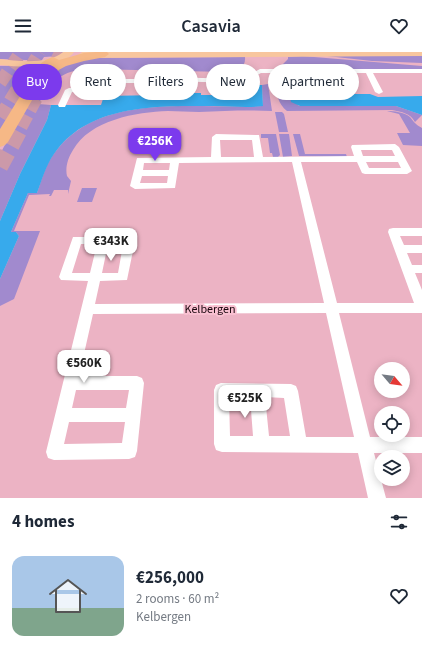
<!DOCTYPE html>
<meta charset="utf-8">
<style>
body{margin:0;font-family:"Source Sans 3",sans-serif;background:#f6f6f7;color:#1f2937;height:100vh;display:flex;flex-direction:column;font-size:15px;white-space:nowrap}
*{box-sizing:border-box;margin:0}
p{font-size:13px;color:#747a83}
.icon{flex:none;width:22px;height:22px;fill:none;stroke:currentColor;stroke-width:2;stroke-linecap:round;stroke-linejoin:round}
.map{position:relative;height:446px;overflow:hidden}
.drawer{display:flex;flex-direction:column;background:#fff;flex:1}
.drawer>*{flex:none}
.banner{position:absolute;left:12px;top:12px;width:398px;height:36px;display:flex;gap:8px}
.needle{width:26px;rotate:119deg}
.tools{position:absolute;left:374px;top:310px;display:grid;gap:8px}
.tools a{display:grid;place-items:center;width:36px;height:36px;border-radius:50%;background:#fff;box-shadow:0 2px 10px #0003;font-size:20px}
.price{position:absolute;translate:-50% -34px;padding:0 9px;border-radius:8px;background:#fff;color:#222;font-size:13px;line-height:26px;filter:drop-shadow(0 1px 2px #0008)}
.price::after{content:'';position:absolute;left:50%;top:24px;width:12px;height:9px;margin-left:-6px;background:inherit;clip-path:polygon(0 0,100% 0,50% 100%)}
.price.on{background:#7c3aed;color:#fff}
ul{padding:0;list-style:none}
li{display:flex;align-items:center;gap:12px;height:100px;padding:0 12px}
li span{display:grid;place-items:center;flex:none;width:112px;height:80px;border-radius:12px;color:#555}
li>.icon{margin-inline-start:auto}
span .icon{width:48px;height:48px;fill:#fffc;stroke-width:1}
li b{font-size:17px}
h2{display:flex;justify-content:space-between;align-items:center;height:48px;padding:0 12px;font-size:17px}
.chip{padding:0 14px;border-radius:18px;background:#fff;box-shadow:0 2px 10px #0003;font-size:14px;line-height:36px}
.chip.on{background:#7c3aed;color:#fff}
header{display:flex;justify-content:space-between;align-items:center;height:52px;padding:0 12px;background:#fff;font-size:18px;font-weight:600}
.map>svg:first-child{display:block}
.green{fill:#a18ace}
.water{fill:#37aaec}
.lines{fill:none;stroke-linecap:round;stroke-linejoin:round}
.motorway-tunnel-far1{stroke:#cc99a9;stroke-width:13;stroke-dasharray:13 6;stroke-linecap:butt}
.motorway-tunnel{stroke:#cc99a9;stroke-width:16;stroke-dasharray:16 8;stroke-linecap:butt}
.minor{fill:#fff;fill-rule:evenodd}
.trunk{fill:#f8c69e;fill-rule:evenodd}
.motorway{fill:#f6b886;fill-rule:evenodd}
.labels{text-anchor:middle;stroke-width:4;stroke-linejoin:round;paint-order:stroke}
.street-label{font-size:12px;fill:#19070d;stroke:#f9c0d1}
</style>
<header><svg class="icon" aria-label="menu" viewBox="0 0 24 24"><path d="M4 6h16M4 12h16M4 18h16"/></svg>Casavia<svg class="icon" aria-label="heart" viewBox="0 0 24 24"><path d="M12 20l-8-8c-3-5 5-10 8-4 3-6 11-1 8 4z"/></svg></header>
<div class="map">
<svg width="422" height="446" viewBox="0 0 422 446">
<rect width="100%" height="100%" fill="#ecb3c4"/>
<!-- green -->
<path class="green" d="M0 0H65L60 4 44 5 42 8H26L0 7Z
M422 2V11L372 9 327 4Z
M302 4 422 14V18H280L279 16H283L282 13 288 7V5Z
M245 5C246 16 237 19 227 20L90 17C59 18 55 29 38 52L51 53 47 68 20 122 0 169V102L43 23 84 6Z
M44 13 0 82V14Z
M281 21 285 23 290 40H293L290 44 299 54H396L422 63 415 70C410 61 402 60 392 58L287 59C278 52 276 41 275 30H283Z
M268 32 272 59C247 58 223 59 199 60 188 60 178 59 168 59 136 60 90 68 73 98 68 106 65 115 67 124L71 129 68 142V138H54L51 144H49L50 142 29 143 14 179H40L14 247 0 254V227L19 184 16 180H11L28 141H37C42 127 46 111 56 99 102 39 196 58 262 54L263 53 262 33Z
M387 59C394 59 404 60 410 65 414 70 416 73 422 76V94L403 93 397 81H410L399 62Z
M275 60H282L284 62 288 80H279Z
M261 82H276L280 103 278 105H273L272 101H270L268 86H261Z
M279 82H289L292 104 283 105Z
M293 82H300L305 102H346L347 105 299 104Z
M82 136H97L92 150H77Z"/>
<!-- water -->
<path class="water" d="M250 33H262L263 54C247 56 229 54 214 54 160 54 89 51 54 102 46 113 42 128 37 141H28L11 180H16L19 184 0 227V169L20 122 47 68 51 53H101L104 44 162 43 163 41H201V43H250L251 41Z
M293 42H370L378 45 422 44V63L396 54H300L291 50 290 43Z"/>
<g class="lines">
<!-- motorway-tunnel-far1 -->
<path class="motorway-tunnel-far1" d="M0 31 21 0
M0 65 40 0
M21 75 61 0"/>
<!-- motorway-tunnel -->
<path class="motorway-tunnel" d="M0 115 22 74"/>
<!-- minor -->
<path class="minor" d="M260 17H422V21H373L383 40 379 42 375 40 366 21H313L320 40 316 42 312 40 306 21H261L242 31 164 29 156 31H121L97 40H72L65 55H59L58 53 65 38 69 36H96L120 27H156L164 25 241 27Z
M216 82 259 83 263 105 354 104 351 95 352 93 395 92 399 95 412 119 407 122H365L362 121 357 110H301L337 251H414L388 180 389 177 393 176H422V184H400L404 193H422V201H407L412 213H422V221H415L422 238V261H339L370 385H422V401H374L386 446H368L358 401 222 400 216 398 214 392V338L216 333 221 331 291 332 296 334 298 339 306 385H354L326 261 93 262 79 324H137L142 326 144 331 137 399 135 405 129 407 54 408 48 406 46 400 88 229 61 228 59 225 73 185H129L133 186 135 189 127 228 100 229 95 252 324 251 292 110 179 111 175 136 135 137 130 134 137 106 211 105 212 85ZM220 88H252L254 105H221ZM361 98H392L395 104H363ZM366 110H398L401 116H369ZM144 111H170L169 118H143ZM142 124H168L167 131H140ZM81 192H97L90 221H72ZM108 192 123 193 118 221H102ZM76 338H129L126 356H72ZM229 345H250L253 384H230ZM265 345 284 346 290 384H269ZM69 370H125L122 391 64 392Z"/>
<!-- trunk -->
<path class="trunk" d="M63 0H74C60 19 21 15 0 13V7C18 9 48 13 63 0Z
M82 0H422V4L83 6 78 3Z"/>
<!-- motorway -->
<path class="motorway" d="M96 0H107L109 2 105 5 84 9 66 14 46 25 42 26 39 36 8 90 5 93 0 95V77L25 36C27 23 41 8 53 5L59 8 84 1Z"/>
</g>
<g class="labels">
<!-- street labels -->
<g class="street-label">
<text x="210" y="261">Kelbergen</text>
</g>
</g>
</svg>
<div class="tools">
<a><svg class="needle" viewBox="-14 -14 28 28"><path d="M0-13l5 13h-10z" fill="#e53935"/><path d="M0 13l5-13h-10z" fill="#747a83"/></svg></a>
<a><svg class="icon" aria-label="locate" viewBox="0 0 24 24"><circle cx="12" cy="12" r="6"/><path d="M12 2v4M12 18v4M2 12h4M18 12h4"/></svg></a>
<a><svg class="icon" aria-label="layers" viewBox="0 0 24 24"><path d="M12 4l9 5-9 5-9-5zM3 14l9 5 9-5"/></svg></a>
</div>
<b class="price on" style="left:155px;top:110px">€256K</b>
<b class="price" style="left:111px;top:210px">€343K</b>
<b class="price" style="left:84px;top:332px">€560K</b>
<b class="price" style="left:245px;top:367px">€525K</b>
<div class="banner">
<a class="chip on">Buy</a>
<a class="chip">Rent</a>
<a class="chip">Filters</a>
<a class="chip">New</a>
<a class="chip">Apartment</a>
</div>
</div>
<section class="drawer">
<h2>4 homes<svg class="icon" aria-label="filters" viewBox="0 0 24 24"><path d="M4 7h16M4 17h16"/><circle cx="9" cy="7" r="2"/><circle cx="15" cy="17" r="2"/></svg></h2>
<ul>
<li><span style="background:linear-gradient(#a9c7e8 65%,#7fa58c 0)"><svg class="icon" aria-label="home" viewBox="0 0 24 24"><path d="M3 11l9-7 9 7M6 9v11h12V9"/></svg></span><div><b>€256,000</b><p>2 rooms · 60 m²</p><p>Kelbergen</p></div><svg class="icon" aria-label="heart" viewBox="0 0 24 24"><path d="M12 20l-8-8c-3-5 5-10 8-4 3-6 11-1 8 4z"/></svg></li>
</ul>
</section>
